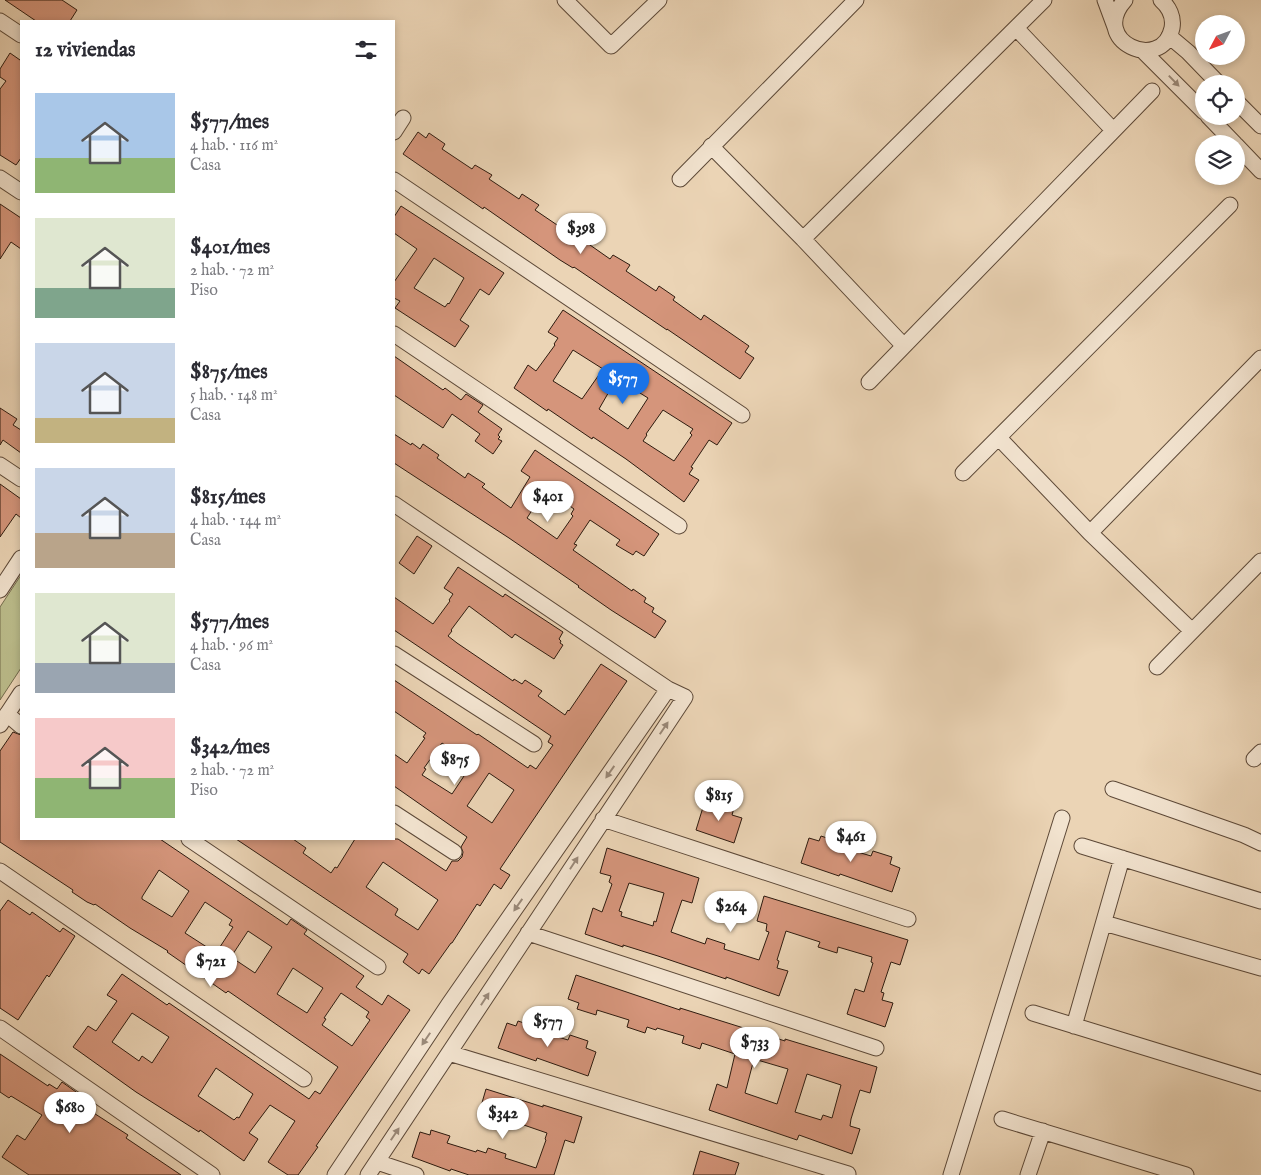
<!DOCTYPE html>
<html lang="es">
<meta charset="utf-8">
<style>
body{margin:0;font-family:"IM FELL English",serif;background:#f2f2f3;color:#2b2b33;height:100vh;display:flex;flex-direction:column;font-size:19px;white-space:nowrap}
*{box-sizing:border-box;margin:0}
p{font-size:16px;color:#7c7c81}
.icon{flex:none;width:28px;height:28px;fill:none;stroke:currentColor;stroke-width:2;stroke-linecap:round;stroke-linejoin:round}
.map{position:relative;flex:1;overflow:hidden}
.panel{position:absolute;left:20px;top:20px;width:375px;height:820px;display:flex;flex-direction:column;background:#fff;border-radius:0px;box-shadow:0 2px 8px #0003}
.panel>*{flex:none}
.needle{width:32px;rotate:229deg}
.fabs{position:absolute;left:1195px;top:15px;display:grid;gap:10px}
.fabs a{display:grid;place-items:center;width:50px;height:50px;border-radius:50%;background:#fff;box-shadow:0 2px 8px #0003;font-size:25px}
.price{position:absolute;translate:-50% -42px;padding:0 11px;border-radius:18px;background:#fff;color:#222;font-size:16px;line-height:32px;filter:drop-shadow(0 1px 2px #0008)}
.price::after{content:'';position:absolute;left:50%;top:30px;width:15px;height:11px;margin-left:-8px;background:inherit;clip-path:polygon(0 0,100% 0,50% 100%)}
.price.selected{background:#1a73e8;color:#fff}
ul{padding:0;list-style:none}
li{display:flex;align-items:center;gap:15px;height:125px;padding:0 15px}
li span{display:grid;place-items:center;flex:none;width:140px;height:100px;border-radius:0px;color:#555}
li>.icon{margin-inline-start:auto}
span .icon{width:60px;height:60px;fill:#fffc;stroke-width:1}
li b{font-size:21px}
h2{display:flex;justify-content:space-between;align-items:center;height:60px;padding:0 15px;font-size:21px}
.map>svg:first-child{display:block}
.green{fill:#bbbc8b;stroke:#746c4d}
.building{fill:#d5957b;stroke:#2e1b0f;fill-rule:evenodd}
.lines{fill:none;stroke-linecap:round;stroke-linejoin:round}
.street-casing{stroke:#5d4938;stroke-width:17}
.street{stroke:#f2e3cf;stroke-width:15}
.oneway{fill:#9a8979}
</style>
<div class="map">
<svg width="1261" height="1175" viewBox="0 0 1261 1175">
<rect width="100%" height="100%" fill="#ebd4b5"/>
<filter id="stains"><feTurbulence type="fractalNoise" baseFrequency=".004" numOctaves="4"/><feColorMatrix values="0 0 0 0 .2 0 0 0 0 .09 0 0 0 0 .02 0 0 0 .5 -.17"/></filter>
<radialGradient id="worn" r=".72"><stop offset=".6" stop-color="#630" stop-opacity="0"/><stop offset="1" stop-color="#630" stop-opacity=".3"/></radialGradient>
<!-- green -->
<path class="green" d="M21 575V668L0 700V607Z"/>
<!-- building -->
<path class="building" d="M5 0H62L77 10 70 21H36Z
M10 53 20 60 21 58V158L16 165 0 155V89L6 81 0 77V69Z
M418 132 426 138 429 133 445 144 442 149 472 169 475 165 492 175 489 179 519 199 522 194 539 205 535 210 563 229 566 224 582 235 580 238 610 259 613 255 630 265 626 271 656 291 659 286 675 297 673 300 701 320 704 315 749 346 745 352 754 358 740 379 667 329V330L574 267 573 268 560 260 484 207 483 209 403 154Z
M0 204 21 218V249L11 242 0 259Z
M401 206 504 273 489 295 480 289 460 320 469 326 455 347 395 308 400 301 394 298V282L417 249 394 233V217ZM434 258 464 278 449 304 448 303 445 307 414 288Z
M563 310 732 423 717 445 709 440 691 467 693 468 689 474 699 480 684 502 626 459 593 437 592 439 548 409 547 411 514 388 528 365 536 371 555 345 554 344 558 338 548 332ZM573 350 603 369 582 399 553 381ZM619 380 648 398 628 429 599 409 614 383 616 384ZM663 410 693 429 690 433 692 435 674 461 643 441 647 435 646 434Z
M394 356 443 390 445 388 461 400 466 394 483 405 478 412 502 429 498 435 500 437 498 439 502 441 493 454 475 441 480 434 452 414 443 428 394 395Z
M0 408 17 419 13 425 21 430V453L3 440 0 445Z
M394 434 411 445 412 443 420 449 423 444 439 455 437 458 465 478 468 473 485 484 482 487 511 508 530 477 521 471 535 450 659 534 644 556 636 551 633 555 616 545 620 540 590 520 574 544 577 545 573 550 632 591 633 589 646 598 644 602 654 608 652 612 666 621 655 638 611 610 578 587 579 586 509 538 394 463ZM546 489 574 509 571 514 573 516 557 539 527 518Z
M0 484 21 499V518L16 514 0 537Z
M417 536 432 546 414 574 399 563Z
M458 567 503 597 505 594 563 632 559 639 561 641 560 643 563 645 554 659 515 634 512 638 469 606 451 630 452 631 448 636 457 643 513 681 514 679 522 684 525 680 542 691 538 696 565 715 568 710 569 711 601 664 627 681 500 869 510 875 501 889 494 884 480 906 477 904 452 943H451L429 974 422 969 419 974 403 962 408 954 236 839H293L306 848 303 853 331 873 335 867 337 868 355 839H398L446 871 452 861H458L462 857 463 852 461 847 467 837 394 786V754L407 763 425 738 423 737 426 733 394 711V680L477 735 478 734 528 768 530 765 536 769 553 745 548 742 551 736 394 630V597L433 624 450 601 449 600 453 594 444 588ZM442 743 472 764 452 794 422 775 426 769 424 768ZM489 773 514 790 492 823 467 806ZM383 862 438 900 418 930 395 915 398 909 366 887Z
M13 732 21 735V839H160L287 925 291 919 307 930 304 934 364 976 356 987 382 1005 388 995 410 1010 316 1146 318 1147 298 1175H288L268 1162 295 1121 270 1105 249 1133 258 1139 244 1161 200 1130 199 1132 136 1092 73 1047 88 1026 96 1031 117 1001 107 995 122 974 167 1005 169 1003 309 1099 315 1091 320 1094 338 1067 228 991 226 993 167 952 168 951 130 928 95 904 94 905 87 902 72 892 73 890 0 842V751ZM159 870 189 891 172 917 142 899V897ZM205 902 232 920 229 925 233 927 216 953 185 933ZM248 931 272 947 255 973 231 957ZM293 968 323 988 307 1013 277 994ZM341 993 369 1012 366 1017 370 1020 352 1046 322 1025 326 1019 324 1018ZM132 1013 169 1037 152 1063 142 1056 139 1061 112 1042ZM216 1068 253 1094 239 1118 237 1117 234 1120 198 1096Z
M715 802 734 808 732 815 742 818 734 843 696 830 704 804 714 807Z
M821 836 839 842 838 846 871 856 873 851 892 857 890 864 900 868 892 892 840 874 839 876 801 863 809 838 819 841Z
M607 848 699 878 692 903 682 900 671 932 705 944 707 938 725 944 724 949 759 960 769 932 766 931 767 924 757 921 764 896 908 940 900 965 891 962 881 992 884 993 882 1000 893 1003 885 1027 847 1014 855 989 864 992 873 963 871 962 872 957 838 947 837 953 818 947 820 942 786 931 777 960 779 961 777 968 788 971 779 996 726 977V979L658 956 623 945V947L585 934 593 908 602 912 612 884 609 882 611 876 600 873ZM629 883 664 893 656 922 654 921 653 926 621 916 622 912 619 911Z
M8 900 30 915 32 912 60 932 63 928 75 936 49 977 47 975 18 1020 0 1008V911Z
M576 975 680 1010V1008L785 1041V1039L877 1067 870 1093 860 1090 851 1119 850 1126 860 1129 852 1154 799 1135 797 1140 709 1110 717 1084 727 1088 735 1054 702 1043 700 1049 682 1043 684 1036 657 1028 656 1030 647 1027 645 1033 627 1027 629 1020 597 1010 596 1015 577 1009 579 1003 568 999ZM754 1059 788 1069 777 1104 745 1093ZM807 1074 841 1085 832 1118 823 1115 821 1120 795 1112Z
M518 1021 536 1027 535 1030 568 1040 570 1035 588 1041 586 1048 596 1052 588 1076 537 1058 536 1061 498 1048 507 1023 516 1026Z
M0 1054 48 1086 49 1084 57 1089 62 1082 93 1104 89 1110 128 1135 126 1138 181 1175H29L2 1157 17 1135 25 1140 42 1115 11 1096 9 1098 0 1092Z
M486 1089 543 1107V1105L582 1117 574 1143 565 1140 554 1175H469L451 1169 450 1171 412 1157 420 1132 430 1135 431 1130 450 1136 447 1143 476 1152 477 1150 486 1153 488 1148 506 1154 505 1158 536 1168 546 1140 545 1139 547 1133 518 1123 517 1127 508 1124 506 1129 488 1123 489 1117 479 1113Z
M700 1151 739 1163 735 1175H693Z"/>
<g class="lines">
<!-- street casing -->
<g class="street-casing">
<path id="street" d="M565 0 611 46 659 0
M1105 0 1115 27
M1125 0C1088 41 1162 74 1172 28 1174 17 1169 7 1161 0
M0 21 21 35
M1016 28 1113 130
M1169 36 1188 52 1219 84
M1143 51 1204 112
M1236 101 1261 126
M1208 116 1235 144
M394 132 403 118
M1236 145 1261 171
M711 146 803 239 904 346
M0 178 21 192
M680 179 856 0
M394 180 742 415
M803 239 1044 0
M394 334 679 526
M869 382 1152 91
M999 438 1090 533 1192 631
M0 465 21 479
M963 473 1230 205
M1090 533 1261 358
M0 590 21 558
M394 654 534 744
M1157 667 1261 561
M7 714 21 726
M0 725 21 693
M1254 759 1261 752
M1113 789 1244 835 1261 843
M394 813 454 852
M603 819 908 919
M189 839 378 967
M1082 846 1261 901
M0 871 304 1079
M1104 923 1261 968
M528 933 876 1048
M1033 1013 1261 1083
M1074 1026 1122 858
M0 1028 212 1175
M449 1053 848 1174
M1002 1119 1186 1175
M377 1162 416 1175
M335 1175 449 1004 668 689
M368 1175 685 697 668 689 394 504
M951 1175 1062 818
M1028 1175 1043 1131"/>
</g>
<!-- street -->
<use href="#street" class="street"/>
</g>
<!-- one-way arrows -->
<defs><path id="oneway-solid" d="M-6-.8H1V-3.2L6.5 0L1 3.2V.8H-6Z" transform="scale(1.25)"/></defs>
<g class="oneway">
<use href="#oneway-solid" transform="translate(1174 81) rotate(46)"/>
<use href="#oneway-solid" transform="translate(664 728) rotate(-56)"/>
<use href="#oneway-solid" transform="translate(610 772) rotate(125)"/>
<use href="#oneway-solid" transform="translate(574 863) rotate(-57)"/>
<use href="#oneway-solid" transform="translate(518 905) rotate(125)"/>
<use href="#oneway-solid" transform="translate(485 999) rotate(-57)"/>
<use href="#oneway-solid" transform="translate(426 1039) rotate(124)"/>
<use href="#oneway-solid" transform="translate(395 1134) rotate(-56)"/>
</g>
<rect width="100%" height="100%" filter="url(#stains)"/>
<rect width="100%" height="100%" fill="url(#worn)"/>
</svg>
<div class="fabs">
<a><svg class="needle" viewBox="-14 -14 28 28"><path d="M0-13l5 13h-10z" fill="#e53935"/><path d="M0 13l5-13h-10z" fill="#7c7c81"/></svg></a>
<a><svg class="icon" aria-label="locate" viewBox="0 0 24 24"><circle cx="12" cy="12" r="6"/><path d="M12 2v4M12 18v4M2 12h4M18 12h4"/></svg></a>
<a><svg class="icon" aria-label="layers" viewBox="0 0 24 24"><path d="M12 4l9 5-9 5-9-5zM3 14l9 5 9-5"/></svg></a>
</div>
<b class="price" style="left:581px;top:255px">$398</b>
<b class="price selected" style="left:623px;top:405px">$577</b>
<b class="price" style="left:548px;top:523px">$401</b>
<b class="price" style="left:455px;top:786px">$875</b>
<b class="price" style="left:719px;top:822px">$815</b>
<b class="price" style="left:851px;top:863px">$461</b>
<b class="price" style="left:731px;top:933px">$264</b>
<b class="price" style="left:211px;top:988px">$721</b>
<b class="price" style="left:548px;top:1048px">$577</b>
<b class="price" style="left:755px;top:1069px">$733</b>
<b class="price" style="left:70px;top:1134px">$680</b>
<b class="price" style="left:503px;top:1140px">$342</b>
<section class="panel">
<h2>12 viviendas<svg class="icon" aria-label="filters" viewBox="0 0 24 24"><path d="M4 7h16M4 17h16"/><circle cx="9" cy="7" r="2"/><circle cx="15" cy="17" r="2"/></svg></h2>
<ul>
<li><span style="background:linear-gradient(#a9c7e8 65%,#8fb573 0)"><svg class="icon" aria-label="home" viewBox="0 0 24 24"><path d="M3 11l9-7 9 7M6 9v11h12V9"/></svg></span><div><b>$577/mes</b><p>4 hab. · 116 m²</p><p>Casa</p></div></li>
<li><span style="background:linear-gradient(#dfe7d0 70%,#7fa58c 0)"><svg class="icon" aria-label="home" viewBox="0 0 24 24"><path d="M3 11l9-7 9 7M6 9v11h12V9"/></svg></span><div><b>$401/mes</b><p>2 hab. · 72 m²</p><p>Piso</p></div></li>
<li><span style="background:linear-gradient(#c9d6e8 75%,#c2b280 0)"><svg class="icon" aria-label="home" viewBox="0 0 24 24"><path d="M3 11l9-7 9 7M6 9v11h12V9"/></svg></span><div><b>$875/mes</b><p>5 hab. · 148 m²</p><p>Casa</p></div></li>
<li><span style="background:linear-gradient(#c9d6e8 65%,#b9a48a 0)"><svg class="icon" aria-label="home" viewBox="0 0 24 24"><path d="M3 11l9-7 9 7M6 9v11h12V9"/></svg></span><div><b>$815/mes</b><p>4 hab. · 144 m²</p><p>Casa</p></div></li>
<li><span style="background:linear-gradient(#dfe7d0 70%,#9aa5b1 0)"><svg class="icon" aria-label="home" viewBox="0 0 24 24"><path d="M3 11l9-7 9 7M6 9v11h12V9"/></svg></span><div><b>$577/mes</b><p>4 hab. · 96 m²</p><p>Casa</p></div></li>
<li><span style="background:linear-gradient(#f6c9c9 60%,#8fb573 0)"><svg class="icon" aria-label="home" viewBox="0 0 24 24"><path d="M3 11l9-7 9 7M6 9v11h12V9"/></svg></span><div><b>$342/mes</b><p>2 hab. · 72 m²</p><p>Piso</p></div></li>
</ul>
</section>
</div>
